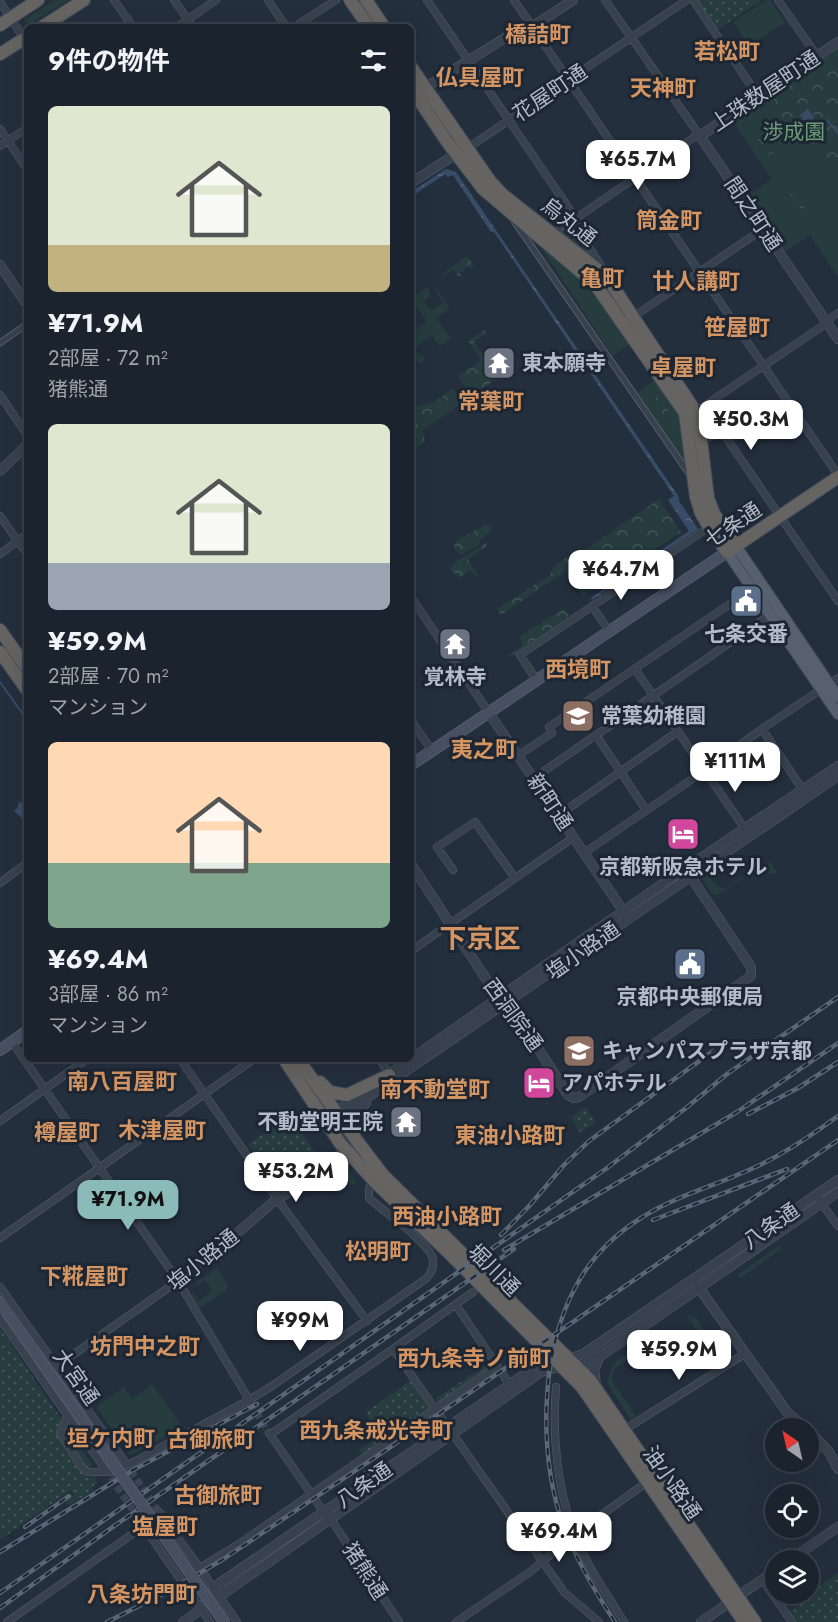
<!DOCTYPE html>
<html lang="ja">
<meta charset="utf-8">
<style>
body{margin:0;font-family:Jost,"Noto Sans JP",sans-serif;background:#242b36;color:#f1f3f6;height:100vh;display:flex;flex-direction:column;font-size:22px;white-space:nowrap}
*{box-sizing:border-box;margin:0}
p{font-size:20px;color:#a0a4aa}
.icon{flex:none;width:33px;height:33px;fill:none;stroke:currentColor;stroke-width:2;stroke-linecap:round;stroke-linejoin:round}
.map{position:relative;flex:1;overflow:hidden}
.panel{position:absolute;left:24px;top:24px;width:390px;height:1038px;display:flex;flex-direction:column;background:#1b232e;border-radius:9px;box-shadow:0 6px 24px #0002,0 0 0 2px #39404a}
.panel>*{flex:none}
.needle{width:39px;rotate:326deg}
.tools{position:absolute;left:765px;top:1418px;display:grid;gap:12px}
.tools a{display:grid;place-items:center;width:54px;height:54px;border-radius:50%;background:#1b232e;box-shadow:0 6px 24px #0002,0 0 0 2px #39404a;font-size:30px}
.price{position:absolute;translate:-50% -51px;padding:0 14px;border-radius:12px;background:#fff;color:#222;font-size:20px;line-height:39px;filter:drop-shadow(0 2px 3px #0008)}
.price::after{content:'';position:absolute;left:50%;top:36px;width:18px;height:14px;margin-left:-9px;background:inherit;clip-path:polygon(0 0,100% 0,50% 100%)}
.price.current{background:#8bbbb9;color:#111}
ul{padding:0;list-style:none}
li{display:grid;align-content:center;gap:12px;height:318px;padding:0 24px}
li span{display:grid;place-items:center;height:186px;border-radius:9px;color:#555}
li>.icon{margin-inline-start:auto}
span .icon{width:108px;height:108px;fill:#fffc;stroke-width:1}
li b{font-size:26px}
h2{display:flex;justify-content:space-between;align-items:center;height:72px;padding:0 24px;font-size:26px}
.map>svg:first-child{display:block}
.green{fill:#263c3f}
.forest{fill:url(#forest-crowns)}
.park{fill:url(#park-dots)}
.water{fill:url(#water-ripples)}
.lines{fill:none;stroke-linecap:round;stroke-linejoin:round}
.stream{stroke:#394c67;stroke-width:2}
.minor-tunnel{stroke:#3a4453;stroke-width:7;stroke-dasharray:7 3.5;stroke-linecap:butt}
.pedestrian-casing{stroke:#565f6c;stroke-width:7}
.minor-casing{stroke:#565f6c;stroke-width:8}
.tertiary-casing{stroke:#565f6c;stroke-width:10}
.secondary-casing{stroke:#565f6c;stroke-width:12}
.primary-casing{stroke:#414a57;stroke-width:12}
.trunk-casing{stroke:#434c59;stroke-width:14}
.pedestrian{stroke:#38414e;stroke-width:5}
.minor{stroke:#38414e;stroke-width:7}
.tertiary{stroke:#38414e;stroke-width:9}
.secondary{stroke:#465061;stroke-width:10}
.primary{stroke:#56606e;stroke-width:10}
.trunk{stroke:#656462;stroke-width:12}
.rail-casing{stroke:#5a6575;stroke-width:4.5}
.rail{stroke:#1d2633;stroke-width:2;stroke-dasharray:7;stroke-linecap:butt}
.secondary-bridge-casing{stroke:#565f6c;stroke-width:12;stroke-linecap:butt}
.secondary-bridge{stroke:#465061;stroke-width:10}
.labels{text-anchor:middle;stroke-width:6;stroke-linejoin:round;paint-order:stroke}
.street-label{font-size:21px;fill:#b4bcc9;stroke:#1d2633}
.park-label{font-size:21px;fill:#6b9a76;stroke:#1d2633}
.poi-label{font-size:21px;font-weight:bold;fill:#b4bcc9;stroke:#1d2633;text-anchor:start}
.neighbourhood-label{font-size:22px;font-weight:bold;fill:#d59563;stroke:#1d2633}
.district-label{font-size:27px;font-weight:bold;fill:#d59563;stroke:#1d2633}
</style>
<div class="map">
<svg width="838" height="1622" viewBox="0 0 838 1622">
<defs>
<pattern id="forest-crowns" width="20" height="18" patternUnits="userSpaceOnUse" patternTransform="scale(1.5)"><rect width="20" height="18" fill="#263c3f"/><path d="M2 6a3 3 0 1 1 6 0M12 15a3 3 0 1 1 6 0" fill="none" stroke="#435659"/></pattern>
<pattern id="park-dots" width="8" height="8" patternUnits="userSpaceOnUse" patternTransform="scale(1.5)"><rect width="8" height="8" fill="#263c3f"/><path d="M2 2h.1M6 6h.1" fill="none" stroke="#435659" stroke-width="1.8" stroke-linecap="round"/></pattern>
<pattern id="water-ripples" width="26" height="14" patternUnits="userSpaceOnUse" patternTransform="scale(1.5)"><rect width="26" height="14" fill="#394c67"/><path d="M2 4q2-2 4 0t4 0M15 11q2-2 4 0t4 0" fill="none" stroke="#53647b"/></pattern>
</defs>
<rect width="100%" height="100%" fill="#242f3e"/>
<!-- green -->
<path class="green" d="M55 0H69L33 22 26 23 24 20Z
M766 0H770L785 22 749 46 733 22Z
M838 48V277L810 235 785 252 747 196 772 179 732 120Z
M569 226 574 227 595 260 559 233Z
M539 245 593 291 630 344 613 356Z
M435 286 450 308 436 318 451 339 440 346 432 336 414 348 419 356 422 355 425 360 419 364 411 351V333L426 322 411 298 427 287 431 296 424 301 431 311 443 303 437 293Z
M655 380 680 418 686 459H681L637 393Z
M770 862 777 873 771 874 764 868H758L718 895H713L702 879 703 876 707 875 718 887 726 888 754 869Z
M343 1165 347 1167 357 1183 352 1186 339 1167Z
M780 1245 781 1249 741 1278 739 1277 737 1275Z
M217 1268 229 1288 200 1308 191 1294 193 1293 198 1301 212 1291 205 1280 197 1286 196 1283Z
M687 1315 697 1318 703 1330 714 1340 717 1347 716 1357 722 1366 716 1370 704 1350 707 1347Z
M624 1355 627 1360 615 1368 611 1380 636 1416 631 1420 607 1383 613 1364Z
M152 1384 183 1428 130 1455 96 1407 124 1387 132 1399Z"/>
<!-- forest -->
<path class="forest" d="M838 50V168L830 156 823 161 805 135 815 131 816 126 820 124 819 121 814 119 808 107 806 108 802 102 789 111 798 122 791 126 792 128 788 131 790 134 775 143 779 149 769 155 755 136 776 122 767 98Z
M783 181 789 185 808 213 804 214 782 183Z
M467 256 474 266 471 268 469 266 460 273 461 275 459 277 453 269 443 276 442 274Z
M485 330 487 333 474 342 498 378 471 396 458 376 481 360 468 341Z
M453 389 464 402 423 430 425 442 411 451V407L434 402Z
M659 393 674 421 666 425 650 407Z
M659 499 681 532 583 596 576 587 581 583 577 577 572 580 566 571 501 615 497 609 550 575 554 566 573 553 579 554Z
M484 525H490L491 531 481 539 479 545 460 555 455 549 454 544C463 535 474 533 484 525Z
M487 542 486 547 468 559 479 577 470 571 459 578 450 569 454 563Z
M563 609 570 616 510 657 508 656 522 646 520 636Z"/>
<!-- park -->
<path class="park" d="M696 0H762L717 30Z
M585 1107 596 1122 580 1133 571 1117Z
M286 1110 320 1159 278 1188 248 1144 266 1132 263 1126Z
M0 1328 92 1465 84 1473 87 1478 95 1475 97 1483 92 1487 94 1490 69 1505 66 1501 74 1495 71 1490 0 1540Z
M492 1361 494 1364 439 1404 436 1398Z
M410 1381 430 1409 362 1455 359 1450 376 1439 369 1429 371 1424 366 1412Z
M838 1573V1622H795L788 1612 813 1594 812 1591Z"/>
<!-- water -->
<path class="water" d="M806 108 809 110 814 119 819 122V124L814 129 809 128 800 115 807 110Z
M446 169 456 172 679 497V501L698 529 592 600 591 598 689 531 668 500 674 496 494 232H491L453 175 448 177 445 174 411 197V192Z
M19 801 27 808V830L22 822V818L14 811 18 807Z"/>
<g class="lines">
<!-- stream -->
<path class="stream" d="M819 123 827 120 838 133
M0 682 27 720"/>
<!-- minor-tunnel -->
<path class="minor-tunnel" d="M251 1403 269 1433
M361 1460 370 1474
M125 1462 159 1512
M105 1469 142 1524"/>
<!-- pedestrian casing -->
<g class="pedestrian-casing">
<path id="pedestrian" d="M514 221 690 475
M0 343 27 324"/>
</g>
<!-- minor casing -->
<g class="minor-casing">
<path id="minor" d="M114 0 133 27
M174 0 193 27
M268 0 286 27
M427 0 572 213 576 226 604 271
M514 0 838 475
M693 0 758 96
M778 0 817 56
M0 2 25 40
M177 27 216 0
M294 27 336 0
M0 129 27 169
M0 146 27 128
M466 149 687 0
M552 237C557 229 568 218 578 217L696 136H700L605 0
M633 317 763 229
M0 395 27 435
M695 412 824 325 826 321 838 313
M701 440C710 437 717 432 725 436L838 601
M0 516 27 554
M0 554 27 534
M653 565 671 591
M411 597 489 713
M592 606 610 632
M635 669 745 829
M537 681 520 655 709 527
M411 720 432 751
M762 729 803 790
M596 735 646 810
M519 755 552 733 549 727 752 589
M534 778 770 615
M559 815 677 732
M584 853 704 771 762 729 838 678
M453 870 437 847 475 822 515 878
M0 883 27 863
M411 951 574 837
M12 1042 178 1281 251 1403
M180 1059 278 1200 367 1321
M380 1059 389 1075
M0 1121 87 1059
M819 1200 838 1226
M0 1238 254 1059
M0 1287 125 1462
M473 1292 393 1349 564 1592 599 1622
M0 1319 105 1469
M57 1366 178 1281 228 1241
M497 1366 510 1385
M556 1387C552 1434 557 1488 574 1533 586 1565 606 1593 624 1622
M67 1416 60 1433 84 1470 87 1472H111L132 1463 249 1400 272 1386 427 1278C432 1272 435 1265 432 1256 424 1239 384 1212 369 1198V1188L376 1182
M624 1430 746 1353
M269 1433 321 1508 330 1518 399 1622
M271 1434 393 1349
M159 1512 200 1568 237 1622
M142 1524 210 1622
M200 1568 239 1544 497 1366 456 1305
M762 1579 792 1622
M7 1622 161 1514
M456 1622 530 1572 575 1534 647 1482"/>
</g>
<!-- tertiary casing -->
<g class="tertiary-casing">
<path id="tertiary" d="M838 42 700 136 838 339
M420 87 431 84 518 30 532 27 573 0
M411 183 456 154
M0 265 27 305
M0 471 27 445
M489 713 626 915
M411 864 494 991 507 1000 568 1095 574 1098 579 1097 751 976V967L685 868
M385 1077 671 878 838 766
M334 1120 838 776
M346 1147 334 1119 335 1112 364 1092
M228 1241 272 1203 337 1159C354 1141 348 1119 366 1103
M697 1285 787 1412 806 1428
M596 1385 594 1370 600 1356
M808 1430 829 1452 838 1469
M790 1560 838 1527
M205 1602 214 1588 220 1583 537 1366C553 1358 567 1362 585 1353L838 1180
M183 1622 541 1372 555 1368H578L592 1362 838 1192
M701 1622 776 1570"/>
</g>
<!-- secondary casing -->
<g class="secondary-casing">
<path id="secondary" d="M411 765 727 552
M0 1050 27 1031
M0 1302 49 1372
M215 1609 224 1622"/>
</g>
<!-- primary casing -->
<g class="primary-casing">
<path id="primary" d="M736 546 838 697
M727 552 838 714"/>
</g>
<!-- trunk casing -->
<g class="trunk-casing">
<path id="trunk" d="M350 0 369 27
M366 0 384 27
M0 25 38 0
M42 27 84 0
M0 54 27 37
M411 67 490 181 503 195 597 269 610 282 692 406 701 440 708 498 714 514 736 546
M411 88 448 143 483 189 595 284 685 413 696 497 701 513 709 527 727 552 838 477
M0 630 27 668
M0 652 27 690
M284 1059 340 1143 375 1182 451 1255 582 1387 744 1622
M298 1059 351 1133 383 1175 590 1380 755 1622
M320 1082 330 1092 347 1095 389 1075"/>
</g>
<!-- pedestrian -->
<use href="#pedestrian" class="pedestrian"/>
<!-- minor -->
<use href="#minor" class="minor"/>
<!-- tertiary -->
<use href="#tertiary" class="tertiary"/>
<!-- secondary -->
<use href="#secondary" class="secondary"/>
<!-- primary -->
<use href="#primary" class="primary"/>
<!-- trunk -->
<use href="#trunk" class="trunk"/>
<!-- rail casing -->
<g class="rail-casing">
<path id="rail" d="M748 1114 798 1088 838 1062
M653 1220 787 1169
M501 1235 530 1205 564 1165 589 1141 720 1046
M504 1250 737 1112 838 1043
M25 1527 69 1496
M0 1552 133 1470 257 1404
M0 1593 607 1168 686 1108 727 1074 838 997
M0 1608 117 1524 514 1249
M107 1622 167 1592 222 1560 395 1444 838 1140
M615 1622C596 1593 578 1563 565 1530 538 1458 539 1354 576 1286 591 1258 614 1235 641 1218 673 1197 714 1186 749 1170 781 1156 809 1137 838 1116"/>
</g>
<!-- rail -->
<use href="#rail" class="rail"/>
<!-- secondary-bridge casing -->
<g class="secondary-bridge-casing">
<path id="secondary-bridge" d="M49 1372 215 1609"/>
</g>
<!-- secondary-bridge -->
<use href="#secondary-bridge" class="secondary-bridge"/>
</g>
<!-- icons -->
<defs>
<g id="temple-square" transform="scale(1.725)"><rect x="-9" y="-9" width="18" height="18" rx="4" fill="#6b7280" stroke="#1d2633"/><path d="M0-6L5-2H3V0L6.5 2.5H4V6H1.5V3h-3V6H-4V2.5H-6.5L-3 0V-2H-5Z" fill="#fff"/></g>
<g id="civic-square" transform="scale(1.725)"><rect x="-9" y="-9" width="18" height="18" rx="4" fill="#5c6f8a" stroke="#1d2633"/><path d="M-.6-6.5H3V-4.5H.6V-3L4-1V1h2V6H-6V1h2V-1L-.6-3ZM-1.2 2.5V6h2.4V2.5Z" fill="#fff"/></g>
<g id="school-square" transform="scale(1.725)"><rect x="-9" y="-9" width="18" height="18" rx="4" fill="#8d6e63" stroke="#1d2633"/><path d="M0-5L7-2L0 1L-7-2ZM-4 1L0 2.5L4 1V4Q0 6-4 4Z" fill="#fff"/></g>
<g id="hotel-square" transform="scale(1.725)"><rect x="-9" y="-9" width="18" height="18" rx="4" fill="#d1479c" stroke="#1d2633"/><path d="M-6-4.5h1.5V1H6V5H4.5V3h-9V5H-6ZM-4 0a1.8 1.8 0 1 1 3.6 0ZM.5 0V-2.5h3Q6-2.5 6 0Z" fill="#fff"/></g>
<g id="university-square" transform="scale(1.725)"><rect x="-9" y="-9" width="18" height="18" rx="4" fill="#8d6e63" stroke="#1d2633"/><path d="M0-5L7-2L0 1L-7-2ZM-4 1L0 2.5L4 1V4Q0 6-4 4Z" fill="#fff"/></g>
</defs>
<g fill-rule="evenodd">
<use href="#temple-square" x="499" y="363"/>
<use href="#civic-square" x="746" y="601"/>
<use href="#temple-square" x="455" y="644"/>
<use href="#school-square" x="578" y="716"/>
<use href="#hotel-square" x="683" y="834"/>
<use href="#civic-square" x="690" y="964"/>
<use href="#university-square" x="579" y="1051"/>
<use href="#hotel-square" x="539" y="1083"/>
<use href="#temple-square" x="406" y="1122"/>
</g>
<g class="labels">
<!-- street labels -->
<g class="street-label">
<text transform="translate(765 91) rotate(-34)" y="7">上珠数屋町通</text>
<text transform="translate(550 93) rotate(-34)" y="7">花屋町通</text>
<text transform="translate(753 214) rotate(56)" y="7">間之町通</text>
<text transform="translate(569 222) rotate(38)" y="7">烏丸通</text>
<text transform="translate(733 525) rotate(-34)" y="7">七条通</text>
<text transform="translate(550 802) rotate(56)" y="7">新町通</text>
<text transform="translate(583 951) rotate(-35)" y="7">塩小路通</text>
<text transform="translate(513 1015) rotate(54)" y="7">西洞院通</text>
<text transform="translate(771 1226) rotate(-35)" y="7">八条通</text>
<text transform="translate(203 1260) rotate(-39)" y="7">塩小路通</text>
<text transform="translate(494 1270) rotate(45)" y="7">堀川通</text>
<text transform="translate(76 1377) rotate(55)" y="7">大宮通</text>
<text transform="translate(672 1483) rotate(55)" y="7">油小路通</text>
<text transform="translate(364 1485) rotate(-35)" y="7">八条通</text>
<text transform="translate(365 1571) rotate(57)" y="7">猪熊通</text>
</g>
<!-- park labels -->
<g class="park-label">
<text x="794" y="139">渉成園</text>
</g>
<!-- poi labels -->
<g class="poi-label">
<text x="522" y="370">東本願寺</text>
<text x="746" y="641" text-anchor="middle">七条交番</text>
<text x="455" y="684" text-anchor="middle">覚林寺</text>
<text x="601" y="723">常葉幼稚園</text>
<text x="683" y="874" text-anchor="middle">京都新阪急ホテル</text>
<text x="690" y="1004" text-anchor="middle">京都中央郵便局</text>
<text x="602" y="1058">キャンパスプラザ京都</text>
<text x="562" y="1090">アパホテル</text>
<text x="383" y="1129" text-anchor="end">不動堂明王院</text>
</g>
<!-- neighbourhood labels -->
<g class="neighbourhood-label">
<text x="538" y="42">橋詰町</text>
<text x="727" y="59">若松町</text>
<text x="480" y="85">仏具屋町</text>
<text x="663" y="96">天神町</text>
<text x="669" y="228">筒金町</text>
<text x="602" y="286">亀町</text>
<text x="696" y="289">廿人講町</text>
<text x="737" y="335">笹屋町</text>
<text x="683" y="375">卓屋町</text>
<text x="491" y="409">常葉町</text>
<text x="578" y="677">西境町</text>
<text x="484" y="757">夷之町</text>
<text x="122" y="1089">南八百屋町</text>
<text x="435" y="1097">南不動堂町</text>
<text x="162" y="1138">木津屋町</text>
<text x="67" y="1140">樽屋町</text>
<text x="510" y="1143">東油小路町</text>
<text x="447" y="1224">西油小路町</text>
<text x="378" y="1259">松明町</text>
<text x="84" y="1284">下糀屋町</text>
<text x="145" y="1354">坊門中之町</text>
<text x="474" y="1366">西九条寺ノ前町</text>
<text x="376" y="1438">西九条戒光寺町</text>
<text x="111" y="1446">垣ケ内町</text>
<text x="211" y="1447">古御旅町</text>
<text x="218" y="1503">古御旅町</text>
<text x="165" y="1534">塩屋町</text>
<text x="142" y="1602">八条坊門町</text>
</g>
<!-- district labels -->
<g class="district-label">
<text x="480" y="948">下京区</text>
</g>
</g>
</svg>
<div class="tools">
<a><svg class="needle" viewBox="-14 -14 28 28"><path d="M0-13l5 13h-10z" fill="#e53935"/><path d="M0 13l5-13h-10z" fill="#a0a4aa"/></svg></a>
<a><svg class="icon" aria-label="locate" viewBox="0 0 24 24"><circle cx="12" cy="12" r="6"/><path d="M12 2v4M12 18v4M2 12h4M18 12h4"/></svg></a>
<a><svg class="icon" aria-label="layers" viewBox="0 0 24 24"><path d="M12 4l9 5-9 5-9-5zM3 14l9 5 9-5"/></svg></a>
</div>
<b class="price" style="left:638px;top:191px">¥65.7M</b>
<b class="price" style="left:751px;top:451px">¥50.3M</b>
<b class="price" style="left:621px;top:601px">¥64.7M</b>
<b class="price" style="left:735px;top:793px">¥111M</b>
<b class="price" style="left:296px;top:1203px">¥53.2M</b>
<b class="price current" style="left:128px;top:1231px">¥71.9M</b>
<b class="price" style="left:300px;top:1352px">¥99M</b>
<b class="price" style="left:679px;top:1381px">¥59.9M</b>
<b class="price" style="left:559px;top:1563px">¥69.4M</b>
<section class="panel">
<h2>9件の物件<svg class="icon" aria-label="filters" viewBox="0 0 24 24"><path d="M4 7h16M4 17h16"/><circle cx="9" cy="7" r="2"/><circle cx="15" cy="17" r="2"/></svg></h2>
<ul>
<li><span style="background:linear-gradient(#dfe7d0 75%,#c2b280 0)"><svg class="icon" aria-label="home" viewBox="0 0 24 24"><path d="M3 11l9-7 9 7M6 9v11h12V9"/></svg></span><div><b>¥71.9M</b><p>2部屋 · 72 m²</p><p>猪熊通</p></div></li>
<li><span style="background:linear-gradient(#dfe7d0 75%,#9aa5b1 0)"><svg class="icon" aria-label="home" viewBox="0 0 24 24"><path d="M3 11l9-7 9 7M6 9v11h12V9"/></svg></span><div><b>¥59.9M</b><p>2部屋 · 70 m²</p><p>マンション</p></div></li>
<li><span style="background:linear-gradient(#ffd9b3 65%,#7fa58c 0)"><svg class="icon" aria-label="home" viewBox="0 0 24 24"><path d="M3 11l9-7 9 7M6 9v11h12V9"/></svg></span><div><b>¥69.4M</b><p>3部屋 · 86 m²</p><p>マンション</p></div></li>
</ul>
</section>
</div>
